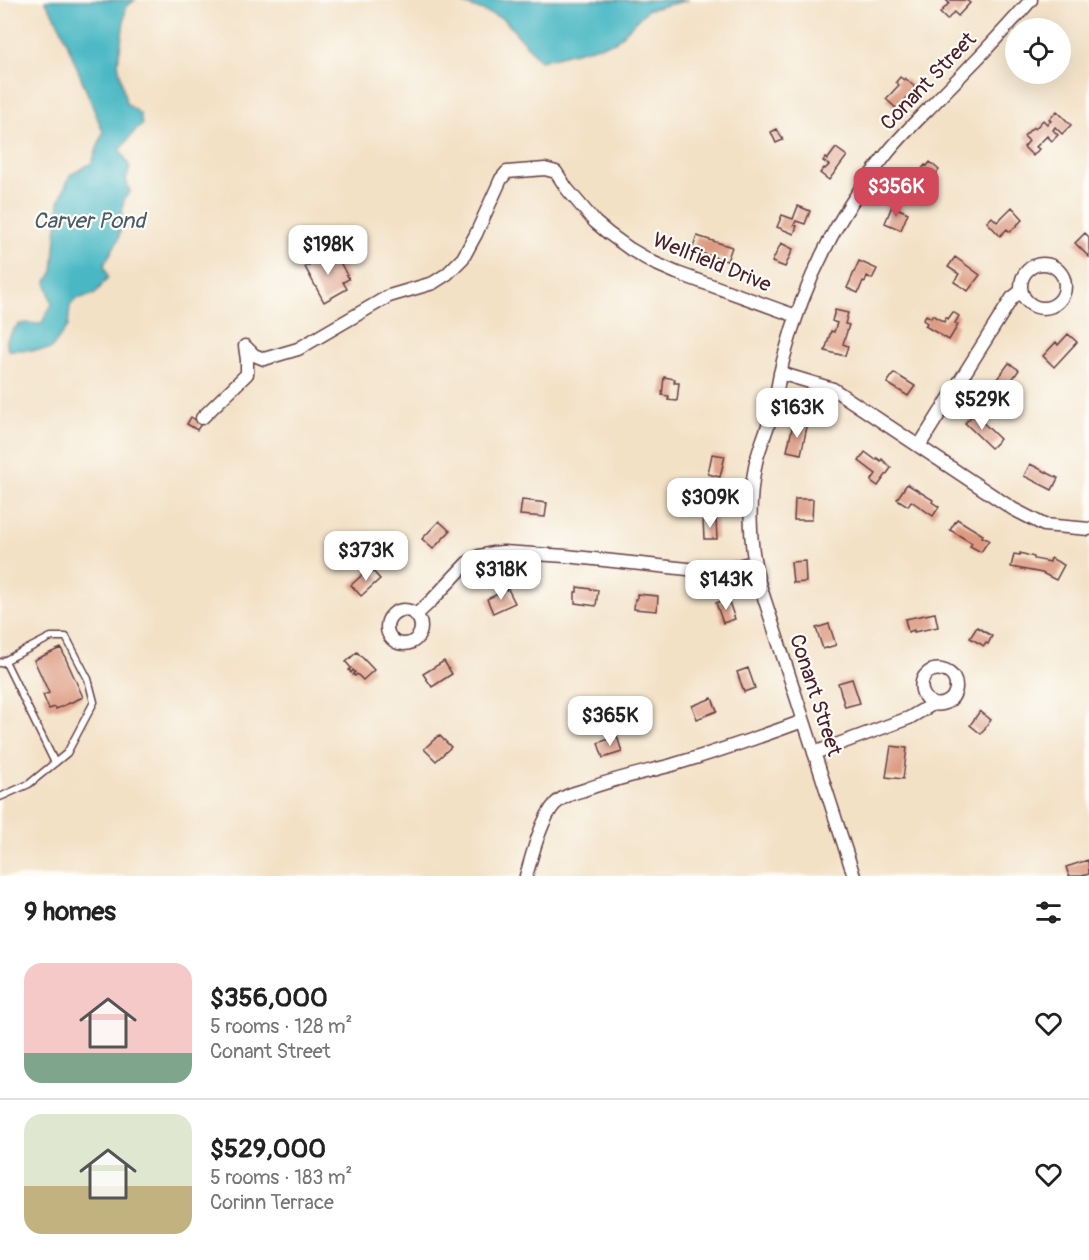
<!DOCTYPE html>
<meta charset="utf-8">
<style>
body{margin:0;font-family:Pangolin,sans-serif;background:#f2f2f2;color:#222;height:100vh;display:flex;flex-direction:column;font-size:22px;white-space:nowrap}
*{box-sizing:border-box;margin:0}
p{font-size:20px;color:#767676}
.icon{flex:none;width:33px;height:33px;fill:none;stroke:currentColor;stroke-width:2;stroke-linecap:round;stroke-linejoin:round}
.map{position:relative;height:876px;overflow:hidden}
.drawer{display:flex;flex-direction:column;background:#fff;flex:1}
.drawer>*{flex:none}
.fabs{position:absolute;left:1005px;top:18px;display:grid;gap:12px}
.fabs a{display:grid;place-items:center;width:66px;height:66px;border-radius:50%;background:#fff;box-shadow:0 6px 24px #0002;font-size:30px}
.price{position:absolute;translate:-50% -51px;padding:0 14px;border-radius:12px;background:#fff;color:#222;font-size:20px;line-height:39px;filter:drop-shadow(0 2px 3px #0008)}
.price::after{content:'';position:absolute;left:50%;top:36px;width:18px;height:14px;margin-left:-9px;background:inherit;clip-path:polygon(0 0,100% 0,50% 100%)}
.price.active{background:#d1495b;color:#fff}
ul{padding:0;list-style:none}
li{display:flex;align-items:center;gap:18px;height:150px;padding:0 24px}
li+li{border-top:2px solid #e0e0e0}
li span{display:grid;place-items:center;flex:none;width:168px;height:120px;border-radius:18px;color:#555}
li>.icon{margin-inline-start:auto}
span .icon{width:72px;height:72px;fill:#fffc;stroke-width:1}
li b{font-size:26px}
h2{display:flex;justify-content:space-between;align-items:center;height:72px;padding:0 24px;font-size:26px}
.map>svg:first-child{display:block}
.water{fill:#4ab8c4;stroke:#4a6c78;stroke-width:1.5}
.building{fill:#dc997f}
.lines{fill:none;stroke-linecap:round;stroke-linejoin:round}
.service-casing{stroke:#633c42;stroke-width:9}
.minor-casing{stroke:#633c42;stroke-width:15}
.service{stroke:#fff;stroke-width:6}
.minor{stroke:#fff;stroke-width:12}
.labels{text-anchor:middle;stroke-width:4.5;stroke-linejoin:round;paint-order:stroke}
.street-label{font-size:21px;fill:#4a1f2b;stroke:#fdfcf7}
.water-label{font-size:22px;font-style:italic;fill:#4a5c68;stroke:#fdfcf7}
</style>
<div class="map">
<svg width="1089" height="876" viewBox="0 0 1089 876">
<rect width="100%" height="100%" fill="#fdfcf7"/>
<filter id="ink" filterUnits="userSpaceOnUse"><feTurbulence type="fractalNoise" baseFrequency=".0167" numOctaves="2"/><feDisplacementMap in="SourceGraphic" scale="12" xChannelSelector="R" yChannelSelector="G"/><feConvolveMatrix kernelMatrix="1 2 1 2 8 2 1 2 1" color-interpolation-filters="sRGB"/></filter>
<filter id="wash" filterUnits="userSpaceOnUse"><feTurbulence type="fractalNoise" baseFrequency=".008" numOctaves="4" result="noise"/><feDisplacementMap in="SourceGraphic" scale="24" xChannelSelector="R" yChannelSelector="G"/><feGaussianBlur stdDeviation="1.35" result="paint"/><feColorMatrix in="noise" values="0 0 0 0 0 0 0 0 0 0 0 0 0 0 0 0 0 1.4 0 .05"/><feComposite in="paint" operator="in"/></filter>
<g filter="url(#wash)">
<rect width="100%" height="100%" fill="#f3e1c6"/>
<!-- water -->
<path class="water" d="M45 0H135L126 7 118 63 126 103 140 114 142 125 133 133 120 150 130 167 126 180 130 192 124 199 119 238 104 265 108 277 95 294 76 299 70 306 68 326 51 349C36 351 22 349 8 350L6 341C19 321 17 322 41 324L52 304 46 282 53 272 59 202 70 175 92 163 103 132 61 28Z
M454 0H688L647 10 615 42 540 61 504 19Z"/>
<g id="blocks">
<!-- building -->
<path class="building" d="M946 0H966L970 3 958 16 954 12 947 20 940 13 949 3Z
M900 77 904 80 905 78 916 88 905 100 907 102 898 110 886 99 899 85 896 82Z
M1057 111 1071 125 1062 134 1055 127 1053 130 1058 135 1052 141 1047 136 1036 147 1039 149 1033 156 1024 147 1029 141 1024 136 1033 127 1035 129 1043 120 1047 124 1051 121 1049 119Z
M777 129 783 140 776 143 771 132Z
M836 148 847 156 829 180 820 173 824 168 825 169 829 165 823 161 825 158 827 160Z
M930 162 939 170 924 187 914 179 925 165 927 166Z
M798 206 810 211 805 224 796 221 794 225 797 226 794 234 777 227 782 215 793 219Z
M892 206 908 213 901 230 885 223Z
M1012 207 1023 219 1010 232 1007 229 1000 236 987 222 992 217 997 222Z
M1085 233 1089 237V257L1075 243Z
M697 236 732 247 727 261 692 250Z
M781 243 793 249 785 267 772 262Z
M334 251 349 279 343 282 347 289 324 302 305 267Z
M955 257 980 275 968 291 954 282 959 274 948 267Z
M859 261 877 269 872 279 867 276 865 282 863 281 858 293 847 288Z
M835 310 848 313 845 324 849 325 843 344 848 346 845 356 825 351 831 331 834 332 837 323 832 321Z
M953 312 959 316 955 323 958 325 949 340 925 326 927 323 923 320 926 315 931 318 932 315 944 322 946 317 948 319Z
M1068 334 1077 342 1054 367 1043 356 1056 342 1058 345Z
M1009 363 1019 370 1002 394 991 387Z
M894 373 915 386 908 396 887 383Z
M664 377 675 379 674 383H679L677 401 668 400 669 396 662 395Z
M974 414 1000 439 991 448 965 423Z
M191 417 201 424 197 430 187 424Z
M793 424 807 427 801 454 787 451Z
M865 452 876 460 877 458 881 461 882 459 891 468 878 486 871 481 876 474 859 461Z
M712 454 725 456 720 477 708 474Z
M1030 464 1058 478 1052 490 1024 476Z
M907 484 933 500 932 502 939 507 933 516 911 501 908 506 897 499Z
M795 499H813L812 520H794Z
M522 500 547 503 545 517 520 515Z
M703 519H716L717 539H704Z
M957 519 983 535 982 537 989 540 981 552 970 546 972 543 950 530Z
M439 521 450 531 433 549 422 539Z
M1020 553 1034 557V559L1050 562 1051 558 1064 565 1056 580 1042 573 1011 567 1014 554 1020 555Z
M805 561 806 582 793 583 791 562Z
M370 568 380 579 361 596 351 585Z
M577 587 598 590 596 606 575 603V592H577Z
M508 589 515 603 493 613 487 599Z
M637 594 658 596 657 611 634 609 635 599H637Z
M728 599 735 619 723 623 716 603Z
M935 613 938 627 914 632V630L908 632 905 619Z
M829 624 836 645 823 649 816 628Z
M977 627 992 636 988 644 986 643 984 646 970 638Z
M61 648 83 697 56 709 55 707 49 709 43 695 49 693 34 660Z
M357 652 374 670 363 680 357 674 355 676 353 675 355 672 353 670 351 673 349 670 351 668 346 662Z
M444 661 452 674 432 687 423 674Z
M748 668 755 688 744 692 737 672Z
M852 679 860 703 845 707 838 683Z
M712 698 717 711 697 719 692 706Z
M980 711 991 720 981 734 970 725Z
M439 735 451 747 436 761 424 749Z
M617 736 622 752 603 758 598 743Z
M891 746 907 748 903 779 886 777Z
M1088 860 1089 874 1082 876H1069L1066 867Z"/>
</g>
</g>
<g filter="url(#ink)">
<use href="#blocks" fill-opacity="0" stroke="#633c42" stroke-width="1.5"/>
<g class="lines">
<!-- service casing -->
<g class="service-casing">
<path id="service" d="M5 661 55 763
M0 663 51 637H66L88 679 94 702 67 753 29 784 0 797"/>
</g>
<!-- minor casing -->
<g class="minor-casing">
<path id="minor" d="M1021 286a22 22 0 1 1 44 0a22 22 0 1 1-44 0Z
M780 373 833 389 1013 509 1044 525 1089 529
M202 418 247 374V360L245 346 254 355 264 359 298 349 389 296 433 283 447 274 463 258 476 234 501 179 507 172 545 169 556 172 567 189 595 222 608 233 630 249 654 263 677 273 796 316
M919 446 1012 298 1021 291
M387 627a17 17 0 1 1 34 0a17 17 0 1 1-34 0Z
M416 615 432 600 467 563 479 556 492 553 503 552 566 556 697 570 729 568 754 562
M814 753 909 718 933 704C958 709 965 675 942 670 921 666 913 693 933 704
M526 876C532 856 541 819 555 804 563 796 574 793 584 790 613 779 642 773 672 765 716 752 760 737 803 721
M854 876 758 579C749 542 748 500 756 462 760 445 768 428 773 410 777 393 779 375 784 357 794 319 808 282 826 247 842 215 863 184 885 156 902 134 922 116 941 96 972 65 1002 33 1031 0"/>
</g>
<!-- service -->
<use href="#service" class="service"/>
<!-- minor -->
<use href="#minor" class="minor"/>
</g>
</g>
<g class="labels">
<!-- street labels -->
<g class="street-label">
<text transform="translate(928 81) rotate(-46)" y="7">Conant Street</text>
<text transform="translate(712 262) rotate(22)" y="7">Wellfield Drive</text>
<text transform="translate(816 695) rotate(72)" y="7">Conant Street</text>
</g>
<!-- water labels -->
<g class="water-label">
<text x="89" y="228">Carver Pond</text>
</g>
</g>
</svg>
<div class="fabs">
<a><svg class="icon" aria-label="locate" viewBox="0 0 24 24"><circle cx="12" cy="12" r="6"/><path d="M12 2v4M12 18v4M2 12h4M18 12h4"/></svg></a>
</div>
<b class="price active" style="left:896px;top:218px">$356K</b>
<b class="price" style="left:328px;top:276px">$198K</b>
<b class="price" style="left:982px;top:431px">$529K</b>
<b class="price" style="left:797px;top:439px">$163K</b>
<b class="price" style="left:710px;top:529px">$309K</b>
<b class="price" style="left:366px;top:582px">$373K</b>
<b class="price" style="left:501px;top:601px">$318K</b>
<b class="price" style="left:726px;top:611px">$143K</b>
<b class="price" style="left:610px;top:747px">$365K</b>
</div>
<section class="drawer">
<h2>9 homes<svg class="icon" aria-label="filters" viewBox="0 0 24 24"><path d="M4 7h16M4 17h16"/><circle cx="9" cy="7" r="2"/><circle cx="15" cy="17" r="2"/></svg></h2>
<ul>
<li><span style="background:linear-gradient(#f6c9c9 75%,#7fa58c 0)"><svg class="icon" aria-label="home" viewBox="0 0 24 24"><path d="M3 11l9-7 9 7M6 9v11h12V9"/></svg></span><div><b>$356,000</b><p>5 rooms · 128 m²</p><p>Conant Street</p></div><svg class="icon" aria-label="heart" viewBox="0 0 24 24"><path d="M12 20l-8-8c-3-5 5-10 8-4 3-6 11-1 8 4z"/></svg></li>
<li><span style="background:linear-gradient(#dfe7d0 60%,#c2b280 0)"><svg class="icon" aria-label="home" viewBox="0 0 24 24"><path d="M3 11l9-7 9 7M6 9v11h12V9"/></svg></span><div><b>$529,000</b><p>5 rooms · 183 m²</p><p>Corinn Terrace</p></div><svg class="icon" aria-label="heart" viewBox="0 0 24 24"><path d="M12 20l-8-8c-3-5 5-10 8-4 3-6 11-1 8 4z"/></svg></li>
</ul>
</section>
